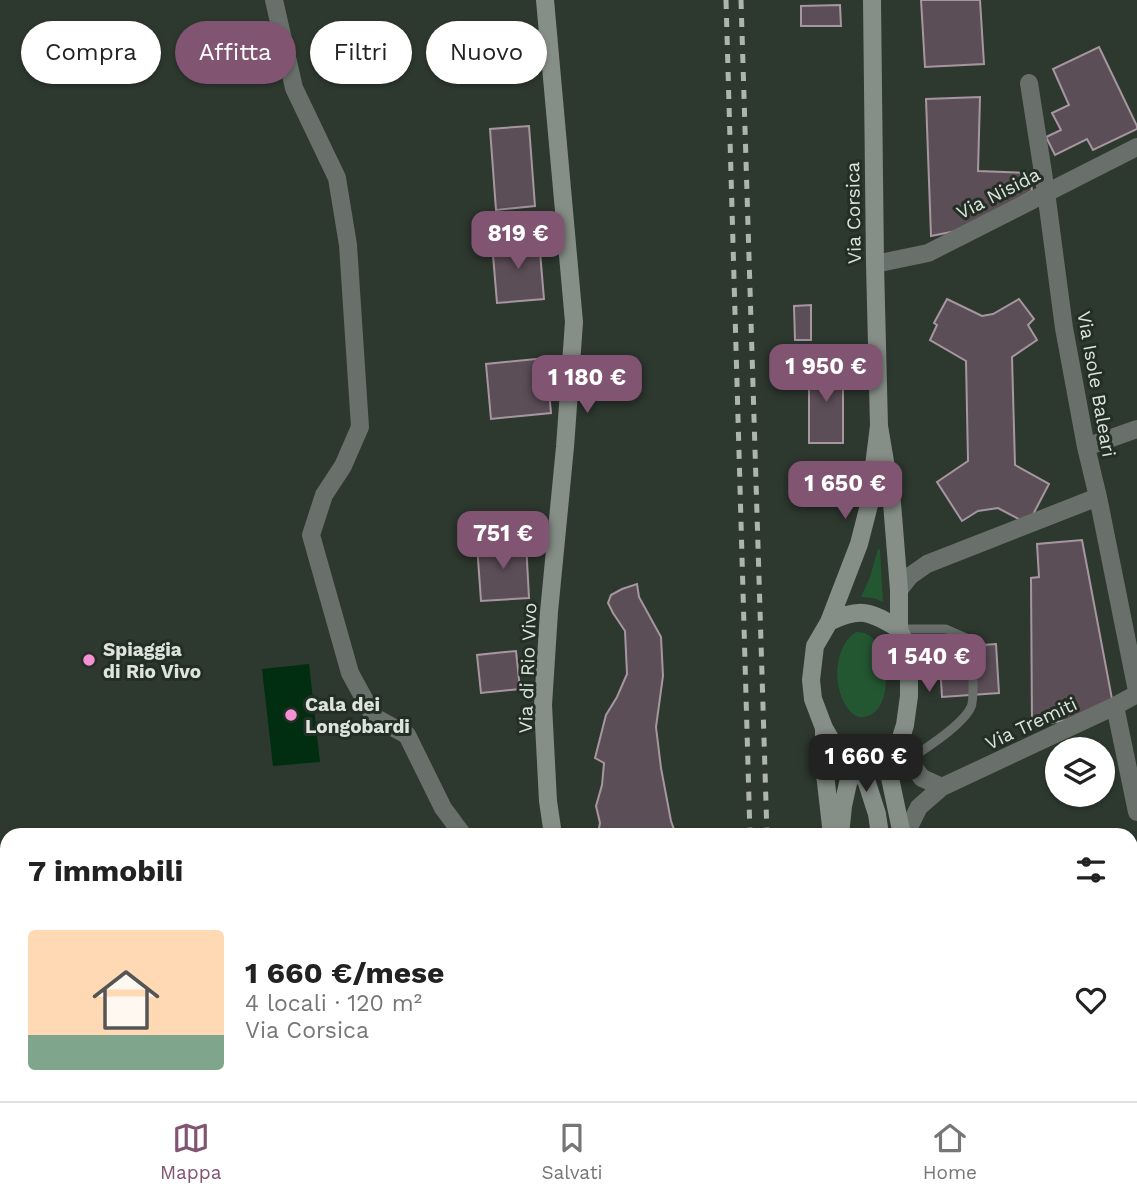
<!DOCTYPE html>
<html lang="it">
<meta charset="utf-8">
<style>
body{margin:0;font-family:"Work Sans",sans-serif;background:#f6f6f6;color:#222;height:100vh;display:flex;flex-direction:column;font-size:26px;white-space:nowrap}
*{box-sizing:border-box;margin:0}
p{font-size:23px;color:#767676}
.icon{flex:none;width:38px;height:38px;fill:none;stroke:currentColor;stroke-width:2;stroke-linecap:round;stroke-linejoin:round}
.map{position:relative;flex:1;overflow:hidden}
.sheet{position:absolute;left:0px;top:828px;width:1138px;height:275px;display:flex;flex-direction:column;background:#fff;border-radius:21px 21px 0 0;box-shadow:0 2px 5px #0004}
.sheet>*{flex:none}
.guide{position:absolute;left:21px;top:21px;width:700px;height:63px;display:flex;gap:14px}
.controls{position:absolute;left:1045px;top:737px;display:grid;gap:14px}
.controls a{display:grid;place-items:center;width:70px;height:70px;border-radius:50%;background:#fff;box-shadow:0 2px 5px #0004;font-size:35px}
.price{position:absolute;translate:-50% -60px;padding:0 16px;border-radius:14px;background:#815471;color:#fff;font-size:23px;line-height:46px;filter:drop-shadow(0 2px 4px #0008)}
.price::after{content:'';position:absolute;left:50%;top:42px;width:21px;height:16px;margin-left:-10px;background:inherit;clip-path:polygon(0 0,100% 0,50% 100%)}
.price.on{background:#222;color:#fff}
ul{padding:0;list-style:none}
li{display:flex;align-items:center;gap:21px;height:175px;padding:0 28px}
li+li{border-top:2px solid #e0e0e0}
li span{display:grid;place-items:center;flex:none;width:196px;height:140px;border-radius:7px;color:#555}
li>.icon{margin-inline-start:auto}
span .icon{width:84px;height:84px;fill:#fffc;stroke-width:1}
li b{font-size:30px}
h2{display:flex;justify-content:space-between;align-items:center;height:84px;padding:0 28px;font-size:30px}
.pill{padding:0 24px;border-radius:32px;background:#fff;box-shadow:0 2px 5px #0004;font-size:24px;line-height:63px}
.pill.on{background:#815471;color:#fff}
.menu{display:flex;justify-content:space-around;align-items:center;height:98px;border-top:2px solid #e0e0e0;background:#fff;font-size:19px;color:#767676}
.menu a{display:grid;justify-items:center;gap:4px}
.menu .on{color:#815471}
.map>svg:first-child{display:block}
.green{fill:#235731}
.forest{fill:#3a7248}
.water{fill:#012e10}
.building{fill:#5c4e57;stroke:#a696a0;stroke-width:2}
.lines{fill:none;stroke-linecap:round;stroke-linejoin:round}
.path{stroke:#858e87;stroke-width:4.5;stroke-dasharray:3.5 3.5;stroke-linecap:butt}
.lane{stroke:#696f6a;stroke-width:9}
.street{stroke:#696f6a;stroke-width:18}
.secondary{stroke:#868f87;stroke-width:18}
.rail{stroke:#adb5ae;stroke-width:5;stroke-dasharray:9 9;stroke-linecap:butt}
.poi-dot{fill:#f591d2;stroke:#232e25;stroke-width:2.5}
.labels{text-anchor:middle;stroke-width:6;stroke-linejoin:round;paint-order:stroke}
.street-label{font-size:19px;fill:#dde4de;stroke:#232e25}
.poi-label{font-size:19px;font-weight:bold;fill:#dde4de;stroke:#232e25;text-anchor:start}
</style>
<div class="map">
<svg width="1137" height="1101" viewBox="0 0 1137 1101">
<rect width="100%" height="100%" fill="#2d382f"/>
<!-- green -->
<path class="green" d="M878 549 880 550 883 602 874 598 861 597 870 577Z
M856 632C869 632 874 638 880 649 889 666 890 709 868 716 860 719 854 716 849 710 832 689 833 647 856 632Z"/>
<!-- forest -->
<path class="forest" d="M624 1096H734V1101H625Z"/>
<!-- water -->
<path class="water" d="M309 664 320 762 273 766 262 669Z"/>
<!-- building -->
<path class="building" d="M921 0H980L984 64 925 67Z
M840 5 841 26H801V6Z
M515 32 519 78 484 81 480 35Z
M1099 47 1137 126V129L1093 150 1087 139 1055 155 1046 137 1061 130 1052 113 1069 105 1053 69Z
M980 97 978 171 1030 173 1032 191 961 230 931 236 926 99Z
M529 126 535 206 496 210 490 129Z
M539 240 544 299 497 303 492 243Z
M947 299 982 316 993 314 1019 299 1034 319 1028 325 1037 340 1012 357 1015 465 1049 484 1028 524 998 508 978 511 962 521 937 482 968 461 966 361 930 340 937 325 934 323Z
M811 305V340H795L794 306Z
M546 358 551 413 491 419 486 364Z
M809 365H843V443H809Z
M1082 540 1112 699 1068 720 1032 726 1031 578 1039 577 1037 544Z
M526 542 529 598 481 601 477 545Z
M637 584 639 597 661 637 663 676 656 727 661 768 671 821 676 835H599L598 833 600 823 596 806 602 785 604 763 595 758 606 715 617 697 627 674 625 631 613 613 608 603 611 595 622 589Z
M996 644 999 693 942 697 939 648Z
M516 651 520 689 481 693 477 655Z
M1130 1012 1134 1064H1130Z"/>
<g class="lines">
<!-- path -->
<path class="path" d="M412 1096 413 1101"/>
<!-- lane -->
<path class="lane" d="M899 629H946L971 640C972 652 975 699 971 707 963 725 925 749 908 760"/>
<!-- street -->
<path class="street" d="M274 0 294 88 337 178 348 245 360 427 343 466 324 495 311 535 350 673 374 717 407 735 443 808 463 835
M1029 83 1046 192 1064 328 1086 447 1098 497 1137 691
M875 264 928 253 1137 147
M1086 447 1137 429
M899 590 910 576 927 564 1098 497
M1115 706 1137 812
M900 741 908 760 922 778 942 787
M905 835 919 807 942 787 1115 706 1137 694
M1130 968 1137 967"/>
<!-- secondary -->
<path class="secondary" d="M545 0 574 322 565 447 549 612 543 705 548 801 553 835
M872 0 875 264 879 426 892 503 899 590V629L906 646 909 662V696L905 725 900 741 891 751 879 758 869 761H860L844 753 832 742 824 728 813 699 811 680 815 646 829 622 859 544 869 505 879 426
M829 622C860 607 870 611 899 629
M824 728V765L832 835
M891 751 889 773 902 835
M860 761 877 814 880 835
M840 835 843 806 848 783 860 761
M593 1096 594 1101
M850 1096V1101
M900 1096 901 1101"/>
<!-- rail -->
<path class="rail" d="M726 0 750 835
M741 0 767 835
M757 1096V1101
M775 1096V1101"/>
</g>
<!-- markers -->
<g class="poi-dot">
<circle cx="89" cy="660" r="7"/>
<circle cx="291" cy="715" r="7"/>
</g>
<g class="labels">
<!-- street labels -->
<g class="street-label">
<text transform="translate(998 193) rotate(-27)" y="7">Via Nisida</text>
<text transform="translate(853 213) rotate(-91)" y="7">Via Corsica</text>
<text transform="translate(1097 384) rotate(80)" y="7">Via Isole Baleari</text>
<text transform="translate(527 668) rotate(-88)" y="7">Via di Rio Vivo</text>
<text transform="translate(1031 723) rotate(-25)" y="7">Via Tremiti</text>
</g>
<!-- poi labels -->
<g class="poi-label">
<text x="103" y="656">Spiaggia<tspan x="103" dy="22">di Rio Vivo</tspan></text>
<text x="305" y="711">Cala dei<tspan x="305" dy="22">Longobardi</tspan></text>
</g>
</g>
</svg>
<div class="controls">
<a><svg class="icon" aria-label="layers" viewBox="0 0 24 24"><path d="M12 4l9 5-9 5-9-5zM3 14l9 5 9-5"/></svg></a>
</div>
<b class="price" style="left:518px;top:271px">819 €</b>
<b class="price" style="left:826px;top:404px">1 950 €</b>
<b class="price" style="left:587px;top:415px">1 180 €</b>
<b class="price" style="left:845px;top:521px">1 650 €</b>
<b class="price" style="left:503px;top:571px">751 €</b>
<b class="price" style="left:929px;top:694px">1 540 €</b>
<b class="price on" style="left:866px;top:794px">1 660 €</b>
<div class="guide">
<a class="pill">Compra</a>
<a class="pill on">Affitta</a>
<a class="pill">Filtri</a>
<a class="pill">Nuovo</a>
</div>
<section class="sheet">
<h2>7 immobili<svg class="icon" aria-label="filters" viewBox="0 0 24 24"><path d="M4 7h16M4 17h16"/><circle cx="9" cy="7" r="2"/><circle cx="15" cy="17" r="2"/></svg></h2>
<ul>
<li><span style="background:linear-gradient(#ffd9b3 75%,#7fa58c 0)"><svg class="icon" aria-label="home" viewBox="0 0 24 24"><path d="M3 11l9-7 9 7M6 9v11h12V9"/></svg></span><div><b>1 660 €/mese</b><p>4 locali · 120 m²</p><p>Via Corsica</p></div><svg class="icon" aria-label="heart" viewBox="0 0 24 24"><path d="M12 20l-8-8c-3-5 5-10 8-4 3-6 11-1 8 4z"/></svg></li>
</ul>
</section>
</div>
<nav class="menu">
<a class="on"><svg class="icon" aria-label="map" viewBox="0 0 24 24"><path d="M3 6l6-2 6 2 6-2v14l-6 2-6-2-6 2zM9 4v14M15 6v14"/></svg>Mappa</a>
<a><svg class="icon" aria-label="saved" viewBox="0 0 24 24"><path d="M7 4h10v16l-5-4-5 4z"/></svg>Salvati</a>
<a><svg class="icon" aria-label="home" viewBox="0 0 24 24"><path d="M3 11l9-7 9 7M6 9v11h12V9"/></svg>Home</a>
</nav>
